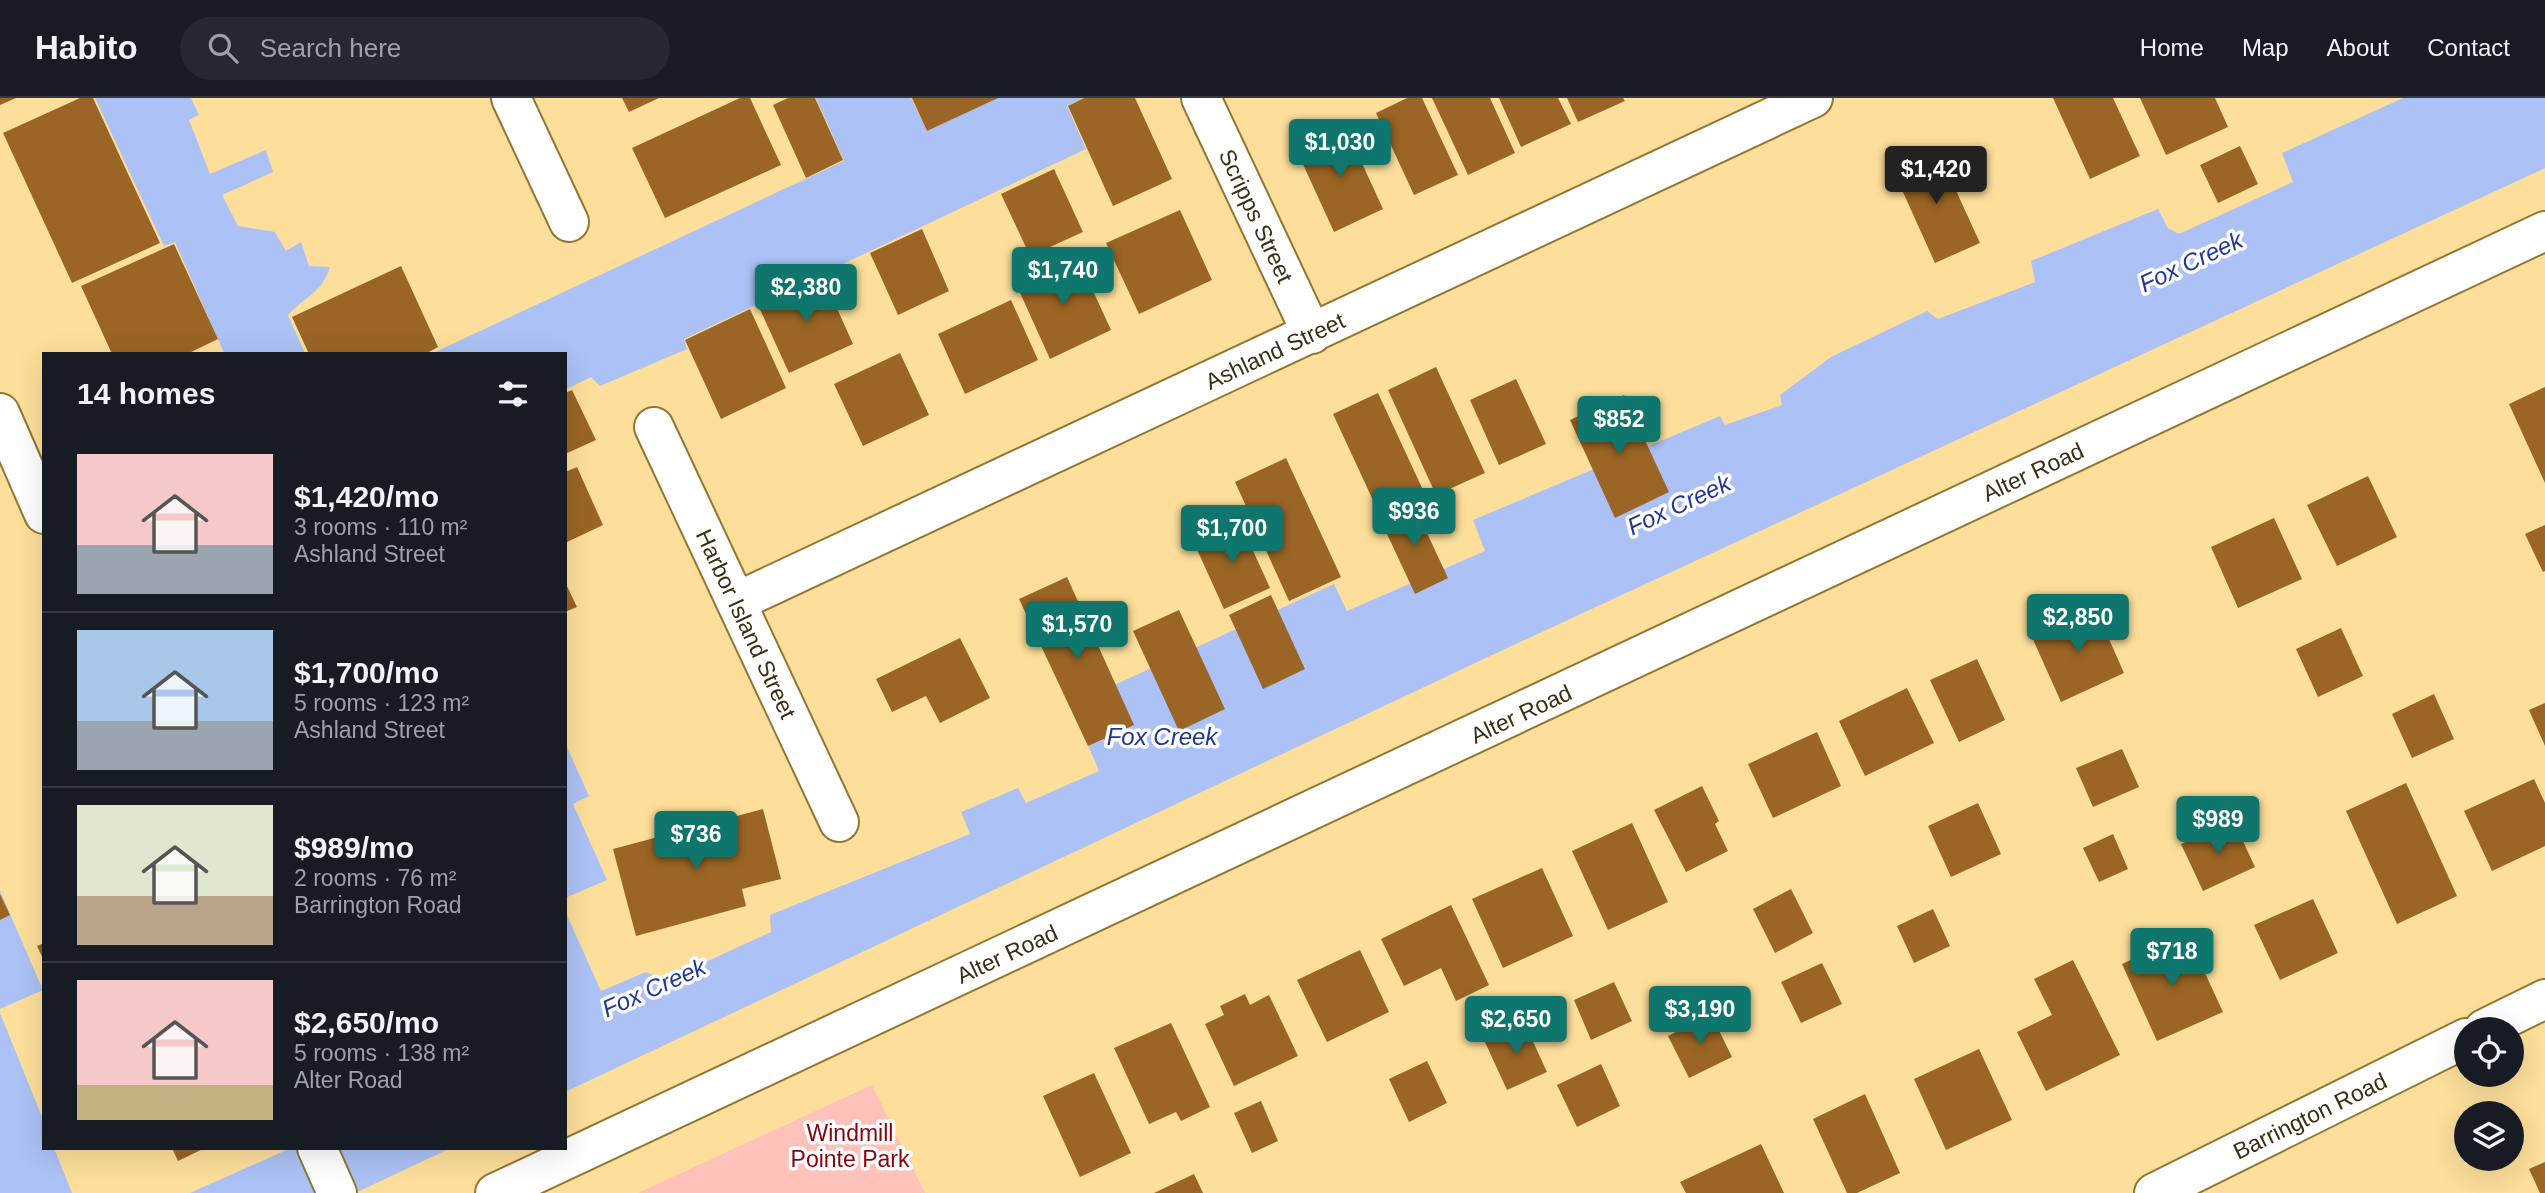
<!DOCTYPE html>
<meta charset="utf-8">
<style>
body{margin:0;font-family:Helvetica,sans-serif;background:#242831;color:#f1f3f6;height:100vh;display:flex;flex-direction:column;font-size:26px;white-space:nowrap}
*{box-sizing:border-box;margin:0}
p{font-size:23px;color:#9ea1a6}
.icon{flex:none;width:38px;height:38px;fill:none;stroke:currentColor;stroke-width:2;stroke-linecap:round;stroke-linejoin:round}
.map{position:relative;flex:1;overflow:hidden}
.side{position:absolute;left:42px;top:254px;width:525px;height:798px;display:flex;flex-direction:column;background:#171b24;border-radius:0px;box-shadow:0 7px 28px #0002}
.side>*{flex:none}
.fabs{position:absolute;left:2454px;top:919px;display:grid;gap:14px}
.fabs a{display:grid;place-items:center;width:70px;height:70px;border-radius:50%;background:#171b24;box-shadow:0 7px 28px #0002;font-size:35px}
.price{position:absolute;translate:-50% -60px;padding:0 16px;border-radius:7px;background:#0f766e;color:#fff;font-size:23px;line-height:46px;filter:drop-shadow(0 2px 4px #0008)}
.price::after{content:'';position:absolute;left:50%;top:42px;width:21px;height:16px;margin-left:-10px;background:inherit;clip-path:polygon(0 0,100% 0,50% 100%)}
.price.active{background:#222;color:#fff}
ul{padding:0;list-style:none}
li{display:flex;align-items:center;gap:21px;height:175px;padding:0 35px}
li+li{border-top:2px solid #363941}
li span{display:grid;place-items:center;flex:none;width:196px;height:140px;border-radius:0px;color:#555}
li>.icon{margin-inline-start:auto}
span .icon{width:84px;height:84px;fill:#fffc;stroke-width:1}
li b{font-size:30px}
h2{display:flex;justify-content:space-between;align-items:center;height:84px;padding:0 35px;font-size:30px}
header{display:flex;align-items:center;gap:42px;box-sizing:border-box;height:98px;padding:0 35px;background:#171b24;border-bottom:2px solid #363941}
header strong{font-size:33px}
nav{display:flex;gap:38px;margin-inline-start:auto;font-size:24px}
.search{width:490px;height:63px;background:#242831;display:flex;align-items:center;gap:18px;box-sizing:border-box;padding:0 24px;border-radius:38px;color:#9ea1a6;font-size:26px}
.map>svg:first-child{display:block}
.green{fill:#ffc2bb}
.water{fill:#acc1f5}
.building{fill:#9a6525}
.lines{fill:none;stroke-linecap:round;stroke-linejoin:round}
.street-casing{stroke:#927733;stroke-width:42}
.street{stroke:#fff;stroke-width:38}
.labels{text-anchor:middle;stroke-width:7;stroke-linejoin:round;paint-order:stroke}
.street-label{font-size:23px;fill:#3a2e12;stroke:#fff}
.park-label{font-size:23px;fill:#88020c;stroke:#fff}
.water-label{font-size:24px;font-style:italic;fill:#1f3898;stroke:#fff}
</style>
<header>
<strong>Habito</strong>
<div class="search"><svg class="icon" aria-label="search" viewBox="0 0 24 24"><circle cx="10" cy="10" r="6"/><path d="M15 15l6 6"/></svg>Search here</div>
<nav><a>Home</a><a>Map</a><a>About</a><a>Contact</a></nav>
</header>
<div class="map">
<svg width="2545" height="1095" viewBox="0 0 2545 1095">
<rect width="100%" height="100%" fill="#fddf9b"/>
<!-- green -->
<path class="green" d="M872 987 925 1095H638Z"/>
<!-- water -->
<path class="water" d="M95 0H191L199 17 189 22 210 76 266 52 273 74 222 97 238 128 275 134 286 153 301 144 309 168 330 169C322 195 307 197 288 217L305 255H224L175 144 164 148Z
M816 0H911L927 33 996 0H1083L1067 8 1086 51 684 241 687 251 600 288 591 279 565 292V256H431L844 63Z
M2403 0H2545V70L1490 558 565 994V813L601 893 646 874 659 879 677 877 771 834 770 817 970 736 961 714 1018 690 1026 705 1099 673 1071 607 1334 486 1347 513 1485 453 1473 422 1720 318 1725 327 1782 307 1780 297 1831 259 1927 213 1938 221 2035 184 2031 163 2158 111 2168 130 2179 136 2293 84 2282 55Z
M565 645 589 698 573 706 607 782 565 800Z
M0 793 43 892 0 911Z
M0 915 44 1024V1050H54L72 1095H0Z
M291 1050H451L355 1095H190Z"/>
<!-- building -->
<path class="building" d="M0 0H16L0 7Z
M80 0H93L160 145 72 185 3 35Z
M622 0H659L629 14Z
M740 0H750L781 67 665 120 632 50Z
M788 0H815L843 62 806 80 773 7Z
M912 0H998L927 33Z
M1084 0H1135L1172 81 1113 108 1068 8Z
M1407 0H1422L1458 77 1414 97 1376 15Z
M1432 0H1490L1515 55 1468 77Z
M1499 0H1558L1571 26 1521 49Z
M1567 0H1623L1625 3 1578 24Z
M2053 0H2113L2140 58 2090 81Z
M2140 0H2215L2228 29 2166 57Z
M1345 28 1383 111 1334 134 1296 51Z
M2240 48 2258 86 2218 105 2200 67Z
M1937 51 1980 145 1935 165 1893 72Z
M1054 71 1083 134 1030 158 1001 96Z
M1180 112 1212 182 1139 216 1106 145Z
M922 131 949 193 898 217 870 155Z
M174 146 218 241 187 256H112L81 188Z
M1077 158 1111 232 1050 261 1016 186Z
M401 168 438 249 425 256H309L292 219Z
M822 177 853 246 789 275 758 207Z
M1011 202 1038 262 965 296 938 236Z
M750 211 786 290 721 321 685 242Z
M900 255 929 317 863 348 834 286Z
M1436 269 1485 375 1436 397 1388 292Z
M1516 281 1546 346 1499 367 1470 302Z
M2545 289V385L2509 306Z
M572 292 596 342 565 356V295Z
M1378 295 1423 392 1378 413 1333 316Z
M1624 297 1669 394 1615 420 1570 322Z
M1286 360 1341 479 1289 503 1235 384Z
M577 369 603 427 565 445V374Z
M2368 378 2397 439 2337 468 2307 407Z
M1413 405 1448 480 1415 496 1380 421Z
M2274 420 2302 481 2238 510 2211 449Z
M1240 424 1270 490 1224 511 1194 445Z
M2545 427V473L2543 474 2525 436Z
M1067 479 1134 627 1088 648 1019 501Z
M565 484 577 509 565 514Z
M1271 497 1305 571 1263 591 1229 517Z
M2094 507 2124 575 2061 604 2031 537Z
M1179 512 1225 611 1179 633 1133 533Z
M2341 530 2363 578 2318 599 2296 551Z
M960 540 990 600 940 625 926 598 892 614 876 581Z
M1977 561 2005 622 1959 644 1930 582Z
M1907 590 1934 645 1865 678 1839 623Z
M2434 596 2454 641 2412 660 2392 616Z
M2545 605V648L2529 612Z
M1817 634 1841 688 1773 720 1748 666Z
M2122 651 2139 689 2093 709 2076 670Z
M2534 681 2545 705V748L2492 773 2464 713Z
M2406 685 2457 798 2397 826 2346 713Z
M1702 688 1719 723 1715 726 1728 753 1686 774 1654 712Z
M1978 705 2001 756 1951 779 1928 728Z
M763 711 781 781 742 791 746 808 636 838 613 751Z
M2233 722 2255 769 2203 793 2181 746Z
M1632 725 1668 804 1608 832 1572 753Z
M2113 736 2128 771 2099 784 2083 750Z
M1542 770 1573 838 1503 870 1472 801Z
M1791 791 1813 835 1775 855 1753 811Z
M0 796 10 817 0 822Z
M2313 801 2338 855 2280 882 2254 827Z
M1451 807 1489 887 1456 903 1441 870 1404 888 1381 841Z
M1933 811 1950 848 1914 865 1897 828Z
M2187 836 2223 914 2157 943 2122 866Z
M44 845V863L37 848Z
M1360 852 1389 914 1327 944 1297 882Z
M2073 862 2120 957 2046 993 2017 934 2052 917 2034 881Z
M1822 865 1842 906 1801 925 1781 884Z
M1614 884 1632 923 1591 942 1574 902Z
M1245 896 1250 907 1269 897 1298 958 1234 988 1205 926 1224 917 1220 908Z
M1711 916 1732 959 1689 980 1668 938Z
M1524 924 1547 974 1507 992 1484 942Z
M1171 925 1210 1009 1181 1023 1176 1014 1149 1026 1114 950Z
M1979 951 2012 1022 1946 1052 1914 981Z
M1427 963 1447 1005 1409 1024 1389 981Z
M1601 966 1620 1008 1577 1029 1557 987Z
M1094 975 1131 1055 1080 1079 1043 998Z
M1865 996 1900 1075 1857 1095H1847L1813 1021Z
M1261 1003 1278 1043 1252 1055 1234 1015Z
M1761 1046 1784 1095H1686L1680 1084Z
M172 1050H205L178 1063Z
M2545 1064V1095H2540L2529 1071Z
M1194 1076 1203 1095H1154Z"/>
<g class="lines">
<!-- street casing -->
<g class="street-casing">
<path id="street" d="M511 0 569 124
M1201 0 1312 236
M0 315 44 416
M654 329 839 724
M736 504 1813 0
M2484 931 2545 901
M317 1050 337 1095
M495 1095 2545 133
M2154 1095 2466 940"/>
</g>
<!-- street -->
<use href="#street" class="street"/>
</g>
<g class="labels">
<!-- street labels -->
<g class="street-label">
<text transform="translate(1256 118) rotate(65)" y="8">Scripps Street</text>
<text transform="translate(1275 253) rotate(-25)" y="8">Ashland Street</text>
<text transform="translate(2033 374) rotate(-25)" y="8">Alter Road</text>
<text transform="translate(746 526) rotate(65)" y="8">Harbor Island Street</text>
<text transform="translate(1521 616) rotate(-25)" y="8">Alter Road</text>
<text transform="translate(1007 856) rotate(-25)" y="8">Alter Road</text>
<text transform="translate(2310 1018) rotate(-26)" y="8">Barrington Road</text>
</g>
<!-- park labels -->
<g class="park-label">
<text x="850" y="1043">Windmill<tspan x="850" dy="26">Pointe Park</tspan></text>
</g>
<!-- water labels -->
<g class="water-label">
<text transform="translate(2191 164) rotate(-25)" y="8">Fox Creek</text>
<text transform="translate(1679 407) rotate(-25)" y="8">Fox Creek</text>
<text x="1162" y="647">Fox Creek</text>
<text transform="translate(654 890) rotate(-24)" y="8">Fox Creek</text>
</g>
</g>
</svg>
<div class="fabs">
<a><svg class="icon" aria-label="locate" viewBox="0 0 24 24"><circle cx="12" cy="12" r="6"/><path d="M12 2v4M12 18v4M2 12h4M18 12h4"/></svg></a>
<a><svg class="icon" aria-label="layers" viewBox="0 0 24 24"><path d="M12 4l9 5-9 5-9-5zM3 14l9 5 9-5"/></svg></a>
</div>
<b class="price" style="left:1340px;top:81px">$1,030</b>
<b class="price active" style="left:1936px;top:108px">$1,420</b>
<b class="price" style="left:1063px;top:209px">$1,740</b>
<b class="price" style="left:806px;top:226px">$2,380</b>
<b class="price" style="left:1619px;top:358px">$852</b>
<b class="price" style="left:1414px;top:450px">$936</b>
<b class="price" style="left:1232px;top:467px">$1,700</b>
<b class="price" style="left:2078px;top:556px">$2,850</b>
<b class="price" style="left:1077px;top:563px">$1,570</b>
<b class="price" style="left:2218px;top:758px">$989</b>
<b class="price" style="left:696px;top:773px">$736</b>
<b class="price" style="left:2172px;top:890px">$718</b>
<b class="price" style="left:1700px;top:948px">$3,190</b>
<b class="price" style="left:1516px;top:958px">$2,650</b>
<section class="side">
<h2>14 homes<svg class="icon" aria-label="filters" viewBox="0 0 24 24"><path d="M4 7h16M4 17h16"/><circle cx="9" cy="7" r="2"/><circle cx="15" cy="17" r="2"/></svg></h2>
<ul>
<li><span style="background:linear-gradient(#f6c9c9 65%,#9aa5b1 0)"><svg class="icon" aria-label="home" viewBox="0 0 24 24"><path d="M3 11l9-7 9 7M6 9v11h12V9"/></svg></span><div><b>$1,420/mo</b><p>3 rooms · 110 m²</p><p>Ashland Street</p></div></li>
<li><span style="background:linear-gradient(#a9c7e8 65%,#9aa5b1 0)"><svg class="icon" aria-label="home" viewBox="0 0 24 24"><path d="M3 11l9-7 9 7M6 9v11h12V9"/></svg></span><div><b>$1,700/mo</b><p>5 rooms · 123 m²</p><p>Ashland Street</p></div></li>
<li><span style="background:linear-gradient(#dfe7d0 65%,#b9a48a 0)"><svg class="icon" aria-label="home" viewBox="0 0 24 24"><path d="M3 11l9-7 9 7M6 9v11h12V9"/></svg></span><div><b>$989/mo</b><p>2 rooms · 76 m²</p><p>Barrington Road</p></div></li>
<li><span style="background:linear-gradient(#f6c9c9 75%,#c2b280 0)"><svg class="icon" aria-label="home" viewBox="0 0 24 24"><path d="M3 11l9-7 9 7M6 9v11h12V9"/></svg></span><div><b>$2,650/mo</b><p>5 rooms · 138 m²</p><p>Alter Road</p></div></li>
</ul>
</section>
</div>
